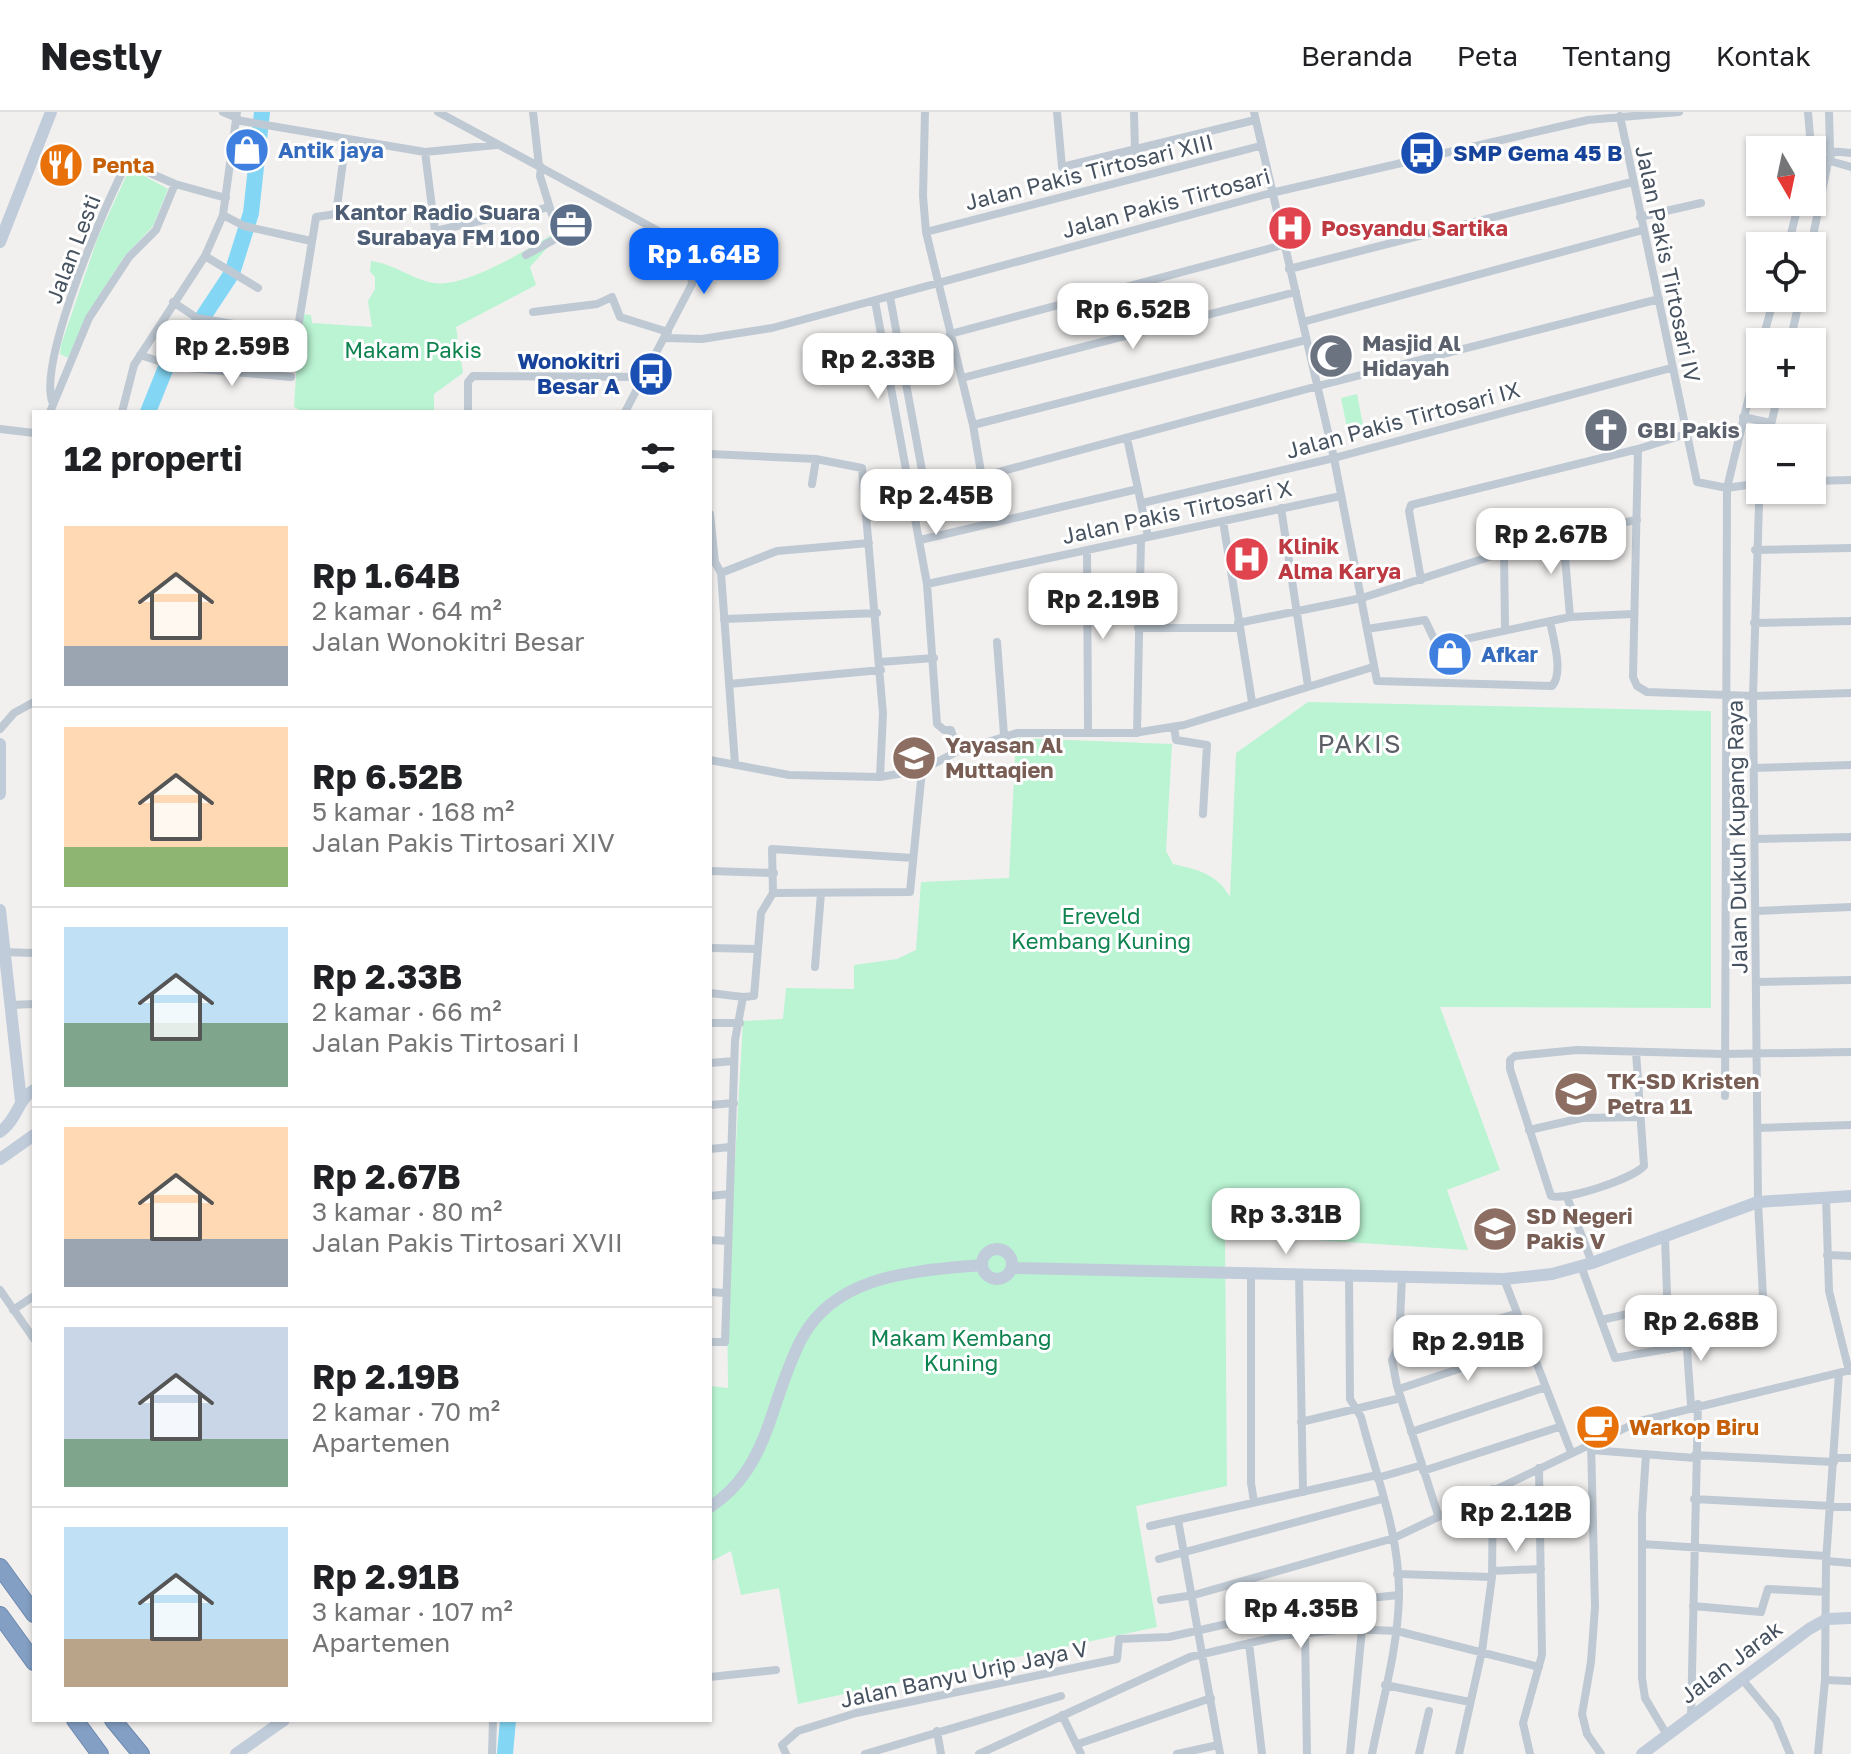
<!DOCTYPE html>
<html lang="id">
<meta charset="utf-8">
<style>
body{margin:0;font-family:"Golos Text",sans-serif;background:#f2f2f2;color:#202124;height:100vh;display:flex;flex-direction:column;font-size:30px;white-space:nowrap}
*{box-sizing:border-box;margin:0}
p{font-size:26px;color:#757577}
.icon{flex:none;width:44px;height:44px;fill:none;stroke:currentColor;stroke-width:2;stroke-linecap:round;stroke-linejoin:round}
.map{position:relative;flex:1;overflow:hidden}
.sheet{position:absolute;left:32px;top:298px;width:680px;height:1312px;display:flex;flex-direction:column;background:#fff;border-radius:0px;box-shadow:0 2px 6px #0004}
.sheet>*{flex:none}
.needle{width:52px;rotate:171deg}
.fabs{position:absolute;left:1746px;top:24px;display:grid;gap:16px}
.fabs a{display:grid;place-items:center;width:80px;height:80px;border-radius:0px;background:#fff;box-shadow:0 2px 6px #0004;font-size:40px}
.price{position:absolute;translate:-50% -68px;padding:0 18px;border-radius:16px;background:#fff;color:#222;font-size:26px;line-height:52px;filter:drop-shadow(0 2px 4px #0008)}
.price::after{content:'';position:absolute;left:50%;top:48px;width:24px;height:18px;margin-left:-12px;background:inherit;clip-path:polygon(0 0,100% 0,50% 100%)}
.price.selected{background:#0762f5;color:#fff}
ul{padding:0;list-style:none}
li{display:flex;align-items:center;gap:24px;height:200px;padding:0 32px}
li+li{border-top:2px solid #e0e0e0}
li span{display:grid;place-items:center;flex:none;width:224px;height:160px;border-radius:0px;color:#555}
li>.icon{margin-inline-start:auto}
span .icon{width:96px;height:96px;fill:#fffc;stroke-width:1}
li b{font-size:34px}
h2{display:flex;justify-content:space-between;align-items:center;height:96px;padding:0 32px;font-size:34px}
header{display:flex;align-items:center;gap:48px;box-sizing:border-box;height:112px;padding:0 40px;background:#fff;border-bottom:2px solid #e0e0e0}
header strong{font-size:38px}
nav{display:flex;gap:44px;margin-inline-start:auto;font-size:28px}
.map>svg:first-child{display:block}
.green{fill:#baf4d3}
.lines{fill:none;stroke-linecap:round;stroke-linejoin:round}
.river{stroke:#83d7f5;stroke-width:16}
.highway-casing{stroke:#6e89af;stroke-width:18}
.street{stroke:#bfc9d3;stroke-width:8}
.secondary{stroke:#c0ccda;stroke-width:12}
.highway{stroke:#839fc3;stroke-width:16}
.labels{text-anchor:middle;stroke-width:6;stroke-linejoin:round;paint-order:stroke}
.shop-label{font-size:22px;font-weight:bold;fill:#366cbe;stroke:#fff;text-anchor:start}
.transit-label{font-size:22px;font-weight:bold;fill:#164399;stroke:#fff;text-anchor:start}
.food-label{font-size:22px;font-weight:bold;fill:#c56008;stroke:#fff;text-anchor:start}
.street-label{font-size:22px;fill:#46525f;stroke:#fff}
.service-label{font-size:22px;font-weight:bold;fill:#4e5e75;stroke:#fff;text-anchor:end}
.health-label{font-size:22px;font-weight:bold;fill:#be3a42;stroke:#fff;text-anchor:start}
.worship-label{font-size:22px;font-weight:bold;fill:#5b616d;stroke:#fff;text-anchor:start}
.park-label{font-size:22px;fill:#0e834f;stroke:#fff}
.education-label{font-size:22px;font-weight:bold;fill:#785e54;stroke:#fff;text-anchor:start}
.quarter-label{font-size:26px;letter-spacing:2px;fill:#5b5f65;stroke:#fff}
</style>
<header>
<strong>Nestly</strong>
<nav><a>Beranda</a><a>Peta</a><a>Tentang</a><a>Kontak</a></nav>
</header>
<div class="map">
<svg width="1851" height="1642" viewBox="0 0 1851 1642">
<rect width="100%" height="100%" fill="#f2f0ef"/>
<!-- green -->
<path class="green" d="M130 56 168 77 153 114 123 146 87 203 68 246 60 242 61 233 98 125Z
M553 122 556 126 530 155 536 173 456 215 463 261 434 282V300H303L294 295 300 202 311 203 312 211 372 215 368 189 375 177V165L370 160 371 149C395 152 411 167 434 171 465 176 526 138 553 122Z
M1357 282 1364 318 1348 321 1341 286Z
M1308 590 1711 599V896L1440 895 1500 1058 1447 1078 1468 1138 1225 1122 1227 1374 1136 1394 1157 1515 798 1592 779 1476 741 1483 731 1439 710 1450V1274L728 1276 727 1190 743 909 783 907 786 876 854 877V853L897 847 916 838 921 770 1009 766 1016 626 1172 632 1166 739 1173 752C1196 757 1218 762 1230 785L1236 641Z"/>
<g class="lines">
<!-- river -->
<path class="river" d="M233 158 251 101 262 0
M148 300 173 238 197 214 232 161
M505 1642 508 1608"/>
<!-- highway casing -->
<g class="highway-casing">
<path id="highway" d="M0 1455 34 1502
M0 1503 34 1550
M75 1608 100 1642
M113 1608 141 1642"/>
</g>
<!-- street -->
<path class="street" d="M223 0 237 6
M438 0 688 135 692 172 625 300
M533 0 539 54
M925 0 923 84 926 120 973 313 982 366 996 410
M1057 0 1062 55 1255 8
M1134 0 1135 39
M1254 0 1334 346 1377 569 1552 574C1564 561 1553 526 1550 509
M1808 0 1811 36
M1829 0 1830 37
M1620 4 1697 370 1727 376 1760 371
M236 8 425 40 496 33
M1810 38 1821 31 1832 42 1825 52 1812 50
M1831 39 1851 41
M425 40 435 119 484 108
M1830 49 1851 55
M223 103 244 114 311 129
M1640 105 1701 91
M513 106 548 95
M926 120 1260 34
M1790 126 1812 130
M1788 134 1799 90
M1811 134 1828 50
M526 143 559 125 540 64 541 55
M205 144 258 176
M1289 157 1632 70
M890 185 926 380
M875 189 927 472 937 612 944 618H951L958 639
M173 190 197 206 297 222 316 105 336 102 346 27
M533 200 597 192 612 185 620 205 668 220
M1303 210 1643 118
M950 222 1283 133
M665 226 702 227 772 216 1271 81 1588 8 1679 0
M1762 230 1774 186
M1790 230 1800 186
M140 243 177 255 291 265
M962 266 1296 180
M52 289C39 247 104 94 127 51L175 72 226 86
M50 300 89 206 129 145 156 118 175 72
M122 300 134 253 205 144 223 103 237 0
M468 300V270L473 264 644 265
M1743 305 1771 311
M973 313 1306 228
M0 317 34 321
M1686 322 1638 337 1633 565 1637 574 1647 580 1753 584 1851 581
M1127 326 1138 377
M1768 326 1778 282
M710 342 816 347 862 356 883 602 880 665
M1812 369 1851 368
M812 372 816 347
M913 383 1318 274 1659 187
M1142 391 1334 346 1671 256
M1281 396 1308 574
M710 402 715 450 721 461 735 652
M1223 409 1252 590
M1563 421 1570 505
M920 428 1138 377 1148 425
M1087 438 1088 619
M1755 438 1851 436
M1504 439 1505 516
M721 461 777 439 869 431
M1421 468 1409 399 1411 393 1638 337
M927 472 1341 384
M724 507 877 501
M1238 511 1362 486 1563 421 1637 408
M1754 511 1851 509
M1138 516H1239
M1367 517 1425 508 1437 533 1570 505 1633 502
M997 530 1004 623
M880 550 934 546
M729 572 881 558
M1174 615 1176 628 1207 633 1203 702
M0 617 14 601 34 590
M1137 621 1141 427
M710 648 789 663 880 665 922 658 958 639 1017 621H1134L1184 613 1373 555
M1753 656 1851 653
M1755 727 1851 725
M710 759 774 761
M773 781 910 780 922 658
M1757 799 1851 795
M710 836 757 837
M4 840 34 841
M815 855 821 781
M1757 870 1851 868
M710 881 743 885
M10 893 34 892
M710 911H740
M1636 940 1644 1054C1632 1067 1566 1089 1551 1084L1510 957V948L1515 944 1577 938 1723 942 1851 940
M710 951 734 949
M1725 984 1727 376 1760 239
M710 993 734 991
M1758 1016 1851 1013
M1529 1018 1582 1006 1640 1005
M710 1037 730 1035
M710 1084 729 1082
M1567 1085 1592 1151
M1826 1086 1829 1179 1849 1259
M1665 1126 1669 1237
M710 1128 727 1129
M1827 1143 1851 1144
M1581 1154 1615 1246 1684 1234
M1251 1161V1371L1254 1390
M1299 1162 1303 1380
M1349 1162 1350 1287 1361 1305C1376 1363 1400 1423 1399 1484 1398 1537 1382 1590 1372 1642
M1402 1164 1399 1232 1392 1248 1397 1274 1438 1403
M1504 1167 1571 1340
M0 1178 34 1227
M710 1180 725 1181
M1757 1197 1763 1185 1758 1090 1753 584 1760 360
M13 1198 34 1184
M1601 1208 1668 1193
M1685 1208 1691 1294
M710 1230H725L735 928 743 885 754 884 761 801 773 781 772 737 913 746
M1399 1232 1404 1234 1515 1202
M1399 1277 1527 1234
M1301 1310 1401 1286
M1411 1320 1543 1276
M1591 1330 1595 1495 1591 1550 1582 1602 1587 1622 1601 1642
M1591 1338 1695 1346
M1646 1342 1642 1403V1566L1645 1586 1667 1623
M1695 1343 1834 1350
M1835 1346H1851
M1423 1359 1559 1315
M1377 1366 1422 1353
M1694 1387 1851 1395
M1178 1408 1220 1642
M1150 1414 1377 1363
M1642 1432 1826 1444
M1159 1447 1382 1387
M1826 1449 1851 1451
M1492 1459 1541 1457
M1397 1462 1492 1465
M1161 1488 1194 1483 1394 1426 1640 1309 1851 1258
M1693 1494 1761 1500 1768 1477 1826 1480
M1305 1522 1307 1642
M1249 1531 1262 1642
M710 1565 776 1558
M1742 1567 1776 1608 1790 1642
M1825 1568 1851 1569
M1385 1573 1470 1590
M1062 1603 1081 1642
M1691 1606 1698 1292
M937 1619 941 1642
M1078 1632 1211 1586
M492 1642 493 1608
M786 1642 782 1633 798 1619 856 1601 1117 1547 1119 1527 1169 1525 1320 1491 1399 1483
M865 1642 1061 1584
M979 1642 1190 1545 1280 1524 1348 1517 1397 1519 1539 1555
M1177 1642 1218 1633
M1350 1642 1362 1517
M1419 1642 1429 1599
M1459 1642 1482 1539 1492 1465 1493 1377
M1530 1642 1523 1611 1542 1543 1539 1356
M1818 1642 1825 1568 1826 1449 1839 1261"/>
<!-- secondary -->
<path class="secondary" d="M0 130 51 0
M0 632V682
M0 798 21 989
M0 1020C18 1007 18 986 34 978
M0 1047 34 1023
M982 1152a15 15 0 1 1 30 0a15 15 0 1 1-30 0Z
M1014 1156 1504 1167 1552 1162 1592 1151 1758 1090 1851 1084
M710 1395C741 1375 757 1346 769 1312 779 1283 788 1252 802 1226 837 1161 918 1159 982 1153
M236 1642 284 1608
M1642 1642 1809 1517 1827 1507 1851 1506"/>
<!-- highway -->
<use href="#highway" class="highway"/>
</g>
<!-- icons -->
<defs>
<g id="shop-disc" transform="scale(2.3)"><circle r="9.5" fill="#3f7fe0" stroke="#fff"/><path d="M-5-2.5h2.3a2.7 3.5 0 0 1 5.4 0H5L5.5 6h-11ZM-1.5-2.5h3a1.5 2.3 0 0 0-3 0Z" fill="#fff"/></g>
<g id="bus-disc" transform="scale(2.3)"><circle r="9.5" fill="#1a4fb4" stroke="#fff"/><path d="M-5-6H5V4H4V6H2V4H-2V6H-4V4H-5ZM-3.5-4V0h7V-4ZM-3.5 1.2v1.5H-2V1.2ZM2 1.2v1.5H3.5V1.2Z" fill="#fff"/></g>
<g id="restaurant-disc" transform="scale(2.3)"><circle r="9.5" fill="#e8710a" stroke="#fff"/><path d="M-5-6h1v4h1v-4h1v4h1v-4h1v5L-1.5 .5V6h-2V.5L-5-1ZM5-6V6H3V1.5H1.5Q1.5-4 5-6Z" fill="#fff"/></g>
<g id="office-disc" transform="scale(2.3)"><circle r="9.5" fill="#5c6f8a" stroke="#fff"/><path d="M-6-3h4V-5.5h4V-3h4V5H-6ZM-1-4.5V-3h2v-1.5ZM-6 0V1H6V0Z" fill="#fff"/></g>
<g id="hospital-disc" transform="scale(2.3)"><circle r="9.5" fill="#e0444e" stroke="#fff"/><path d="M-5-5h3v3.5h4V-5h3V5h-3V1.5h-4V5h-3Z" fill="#fff"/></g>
<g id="mosque-disc" transform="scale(2.3)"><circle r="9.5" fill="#6b7280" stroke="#fff"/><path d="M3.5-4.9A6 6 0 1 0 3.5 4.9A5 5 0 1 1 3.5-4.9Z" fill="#fff"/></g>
<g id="church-disc" transform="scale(2.3)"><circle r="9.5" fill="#6b7280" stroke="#fff"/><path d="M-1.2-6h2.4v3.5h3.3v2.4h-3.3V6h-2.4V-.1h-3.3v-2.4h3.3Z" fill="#fff"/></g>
<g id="school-disc" transform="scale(2.3)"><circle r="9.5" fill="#8d6e63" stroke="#fff"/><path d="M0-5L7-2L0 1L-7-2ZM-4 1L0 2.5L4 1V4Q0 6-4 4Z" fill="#fff"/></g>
<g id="cafe-disc" transform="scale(2.3)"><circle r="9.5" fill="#e8710a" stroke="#fff"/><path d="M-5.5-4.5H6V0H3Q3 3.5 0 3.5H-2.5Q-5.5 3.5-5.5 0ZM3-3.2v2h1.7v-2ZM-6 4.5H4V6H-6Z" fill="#fff"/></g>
</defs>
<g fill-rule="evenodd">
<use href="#shop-disc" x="247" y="38"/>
<use href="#bus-disc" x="1422" y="41"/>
<use href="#restaurant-disc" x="61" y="53"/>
<use href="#office-disc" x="571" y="113"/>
<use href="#hospital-disc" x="1290" y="116"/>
<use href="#mosque-disc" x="1331" y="244"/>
<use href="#bus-disc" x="651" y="262"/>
<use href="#church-disc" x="1606" y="318"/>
<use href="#hospital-disc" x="1247" y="447"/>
<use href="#shop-disc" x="1450" y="542"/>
<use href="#school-disc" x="914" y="646"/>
<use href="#school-disc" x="1576" y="982"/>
<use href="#school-disc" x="1495" y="1117"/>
<use href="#cafe-disc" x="1598" y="1315"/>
</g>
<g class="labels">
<!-- shop labels -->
<g class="shop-label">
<text x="278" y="46">Antik jaya</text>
<text x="1481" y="550">Afkar</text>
</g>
<!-- transit labels -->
<g class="transit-label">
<text x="1453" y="49">SMP Gema 45 B</text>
<text x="620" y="257" text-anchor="end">Wonokitri<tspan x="620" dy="25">Besar A</tspan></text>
</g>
<!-- food labels -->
<g class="food-label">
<text x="92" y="61">Penta</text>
<text x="1629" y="1323">Warkop Biru</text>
</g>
<!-- street labels -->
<g class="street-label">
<text transform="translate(1089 60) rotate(-14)" y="8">Jalan Pakis Tirtosari XIII</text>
<text transform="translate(1166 91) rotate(-15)" y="8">Jalan Pakis Tirtosari</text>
<text transform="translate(73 137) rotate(-69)" y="8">Jalan Lesti</text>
<text transform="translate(1668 152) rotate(78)" y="8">Jalan Pakis Tirtosari IV</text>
<text transform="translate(1403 308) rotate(-15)" y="8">Jalan Pakis Tirtosari IX</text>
<text transform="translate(1177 400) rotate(-12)" y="8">Jalan Pakis Tirtosari X</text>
<text transform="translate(1737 725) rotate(-91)" y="8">Jalan Dukuh Kupang Raya</text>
<text transform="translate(1731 1550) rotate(-37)" y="8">Jalan Jarak</text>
<text transform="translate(964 1562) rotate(-12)" y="8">Jalan Banyu Urip Jaya V</text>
</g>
<!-- service labels -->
<g class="service-label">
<text x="540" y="108">Kantor Radio Suara<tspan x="540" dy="25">Surabaya FM 100</tspan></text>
</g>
<!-- health labels -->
<g class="health-label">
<text x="1321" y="124">Posyandu Sartika</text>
<text x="1278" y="442">Klinik<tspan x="1278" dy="25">Alma Karya</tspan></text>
</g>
<!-- worship labels -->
<g class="worship-label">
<text x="1362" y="239">Masjid Al<tspan x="1362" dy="25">Hidayah</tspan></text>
<text x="1637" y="326">GBI Pakis</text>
</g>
<!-- park labels -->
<g class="park-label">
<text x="413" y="246">Makam Pakis</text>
<text x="1101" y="812">Ereveld<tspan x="1101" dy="25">Kembang Kuning</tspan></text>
<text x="961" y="1234">Makam Kembang<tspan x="961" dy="25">Kuning</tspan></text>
</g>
<!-- education labels -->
<g class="education-label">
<text x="945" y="641">Yayasan Al<tspan x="945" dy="25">Muttaqien</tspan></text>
<text x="1607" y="977">TK-SD Kristen<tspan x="1607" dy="25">Petra 11</tspan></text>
<text x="1526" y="1112">SD Negeri<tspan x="1526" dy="25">Pakis V</tspan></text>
</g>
<!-- quarter labels -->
<g class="quarter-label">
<text x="1360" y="641">PAKIS</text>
</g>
</g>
</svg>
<div class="fabs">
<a><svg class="needle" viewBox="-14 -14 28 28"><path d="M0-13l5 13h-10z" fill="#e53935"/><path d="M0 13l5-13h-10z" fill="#757577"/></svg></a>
<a><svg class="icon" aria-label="locate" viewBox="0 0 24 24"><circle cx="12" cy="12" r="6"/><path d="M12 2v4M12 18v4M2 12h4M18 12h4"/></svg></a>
<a>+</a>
<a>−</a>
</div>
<b class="price selected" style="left:704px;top:184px">Rp 1.64B</b>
<b class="price" style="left:1133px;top:239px">Rp 6.52B</b>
<b class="price" style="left:232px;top:276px">Rp 2.59B</b>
<b class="price" style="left:878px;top:289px">Rp 2.33B</b>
<b class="price" style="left:936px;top:425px">Rp 2.45B</b>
<b class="price" style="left:1551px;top:464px">Rp 2.67B</b>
<b class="price" style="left:1103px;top:529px">Rp 2.19B</b>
<b class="price" style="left:1286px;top:1144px">Rp 3.31B</b>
<b class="price" style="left:1701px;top:1251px">Rp 2.68B</b>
<b class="price" style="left:1468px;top:1271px">Rp 2.91B</b>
<b class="price" style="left:1516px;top:1442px">Rp 2.12B</b>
<b class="price" style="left:1301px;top:1538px">Rp 4.35B</b>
<section class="sheet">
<h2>12 properti<svg class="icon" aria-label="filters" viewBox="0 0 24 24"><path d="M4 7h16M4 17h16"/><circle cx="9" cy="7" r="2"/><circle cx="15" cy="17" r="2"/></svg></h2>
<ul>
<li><span style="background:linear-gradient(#ffd9b3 75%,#9aa5b1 0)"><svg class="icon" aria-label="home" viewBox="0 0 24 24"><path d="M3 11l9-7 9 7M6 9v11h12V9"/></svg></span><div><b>Rp 1.64B</b><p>2 kamar · 64 m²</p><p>Jalan Wonokitri Besar</p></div></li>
<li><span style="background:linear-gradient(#ffd9b3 75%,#8fb573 0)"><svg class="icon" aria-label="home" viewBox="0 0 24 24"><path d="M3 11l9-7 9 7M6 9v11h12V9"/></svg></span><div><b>Rp 6.52B</b><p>5 kamar · 168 m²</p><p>Jalan Pakis Tirtosari XIV</p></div></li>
<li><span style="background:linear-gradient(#bfe0f5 60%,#7fa58c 0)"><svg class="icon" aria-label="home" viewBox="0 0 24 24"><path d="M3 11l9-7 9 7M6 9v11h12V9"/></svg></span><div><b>Rp 2.33B</b><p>2 kamar · 66 m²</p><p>Jalan Pakis Tirtosari I</p></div></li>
<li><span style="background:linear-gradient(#ffd9b3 70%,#9aa5b1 0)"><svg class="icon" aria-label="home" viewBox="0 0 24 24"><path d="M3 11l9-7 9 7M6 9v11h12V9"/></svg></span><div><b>Rp 2.67B</b><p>3 kamar · 80 m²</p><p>Jalan Pakis Tirtosari XVII</p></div></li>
<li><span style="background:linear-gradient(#c9d6e8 70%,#7fa58c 0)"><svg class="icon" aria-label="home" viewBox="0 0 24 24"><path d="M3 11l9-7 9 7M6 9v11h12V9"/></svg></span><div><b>Rp 2.19B</b><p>2 kamar · 70 m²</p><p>Apartemen</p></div></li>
<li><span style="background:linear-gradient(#bfe0f5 70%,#b9a48a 0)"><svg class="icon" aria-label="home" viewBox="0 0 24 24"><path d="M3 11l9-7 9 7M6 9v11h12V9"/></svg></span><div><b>Rp 2.91B</b><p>3 kamar · 107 m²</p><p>Apartemen</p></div></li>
</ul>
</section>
</div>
